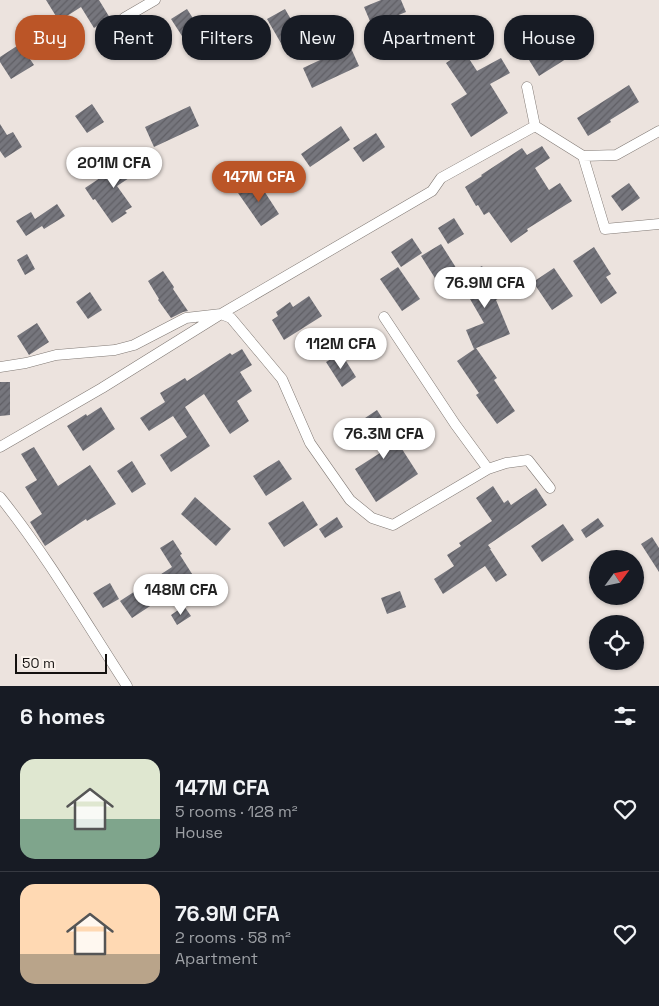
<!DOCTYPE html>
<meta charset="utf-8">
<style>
body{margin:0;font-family:"Space Grotesk",sans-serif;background:#242831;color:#f1f3f6;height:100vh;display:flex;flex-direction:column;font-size:19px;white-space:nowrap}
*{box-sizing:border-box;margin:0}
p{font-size:16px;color:#9ea1a6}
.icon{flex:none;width:28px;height:28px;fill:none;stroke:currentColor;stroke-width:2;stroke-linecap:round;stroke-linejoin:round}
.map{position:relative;height:686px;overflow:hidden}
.side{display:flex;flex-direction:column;background:#171b24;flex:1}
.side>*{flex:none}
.hud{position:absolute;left:15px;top:15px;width:630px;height:45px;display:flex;gap:10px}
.needle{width:32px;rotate:57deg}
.buttons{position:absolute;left:589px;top:550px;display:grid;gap:10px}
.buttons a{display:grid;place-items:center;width:55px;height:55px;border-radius:50%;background:#171b24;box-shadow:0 1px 4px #0004;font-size:25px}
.scale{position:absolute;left:15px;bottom:12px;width:92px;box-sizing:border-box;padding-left:5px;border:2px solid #14110f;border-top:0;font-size:14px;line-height:18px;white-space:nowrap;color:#14110f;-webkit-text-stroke:4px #f9f1eb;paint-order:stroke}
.price{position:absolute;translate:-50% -42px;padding:0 11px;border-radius:18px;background:#fff;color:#222;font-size:16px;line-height:32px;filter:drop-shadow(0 1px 2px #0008)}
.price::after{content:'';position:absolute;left:50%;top:30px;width:15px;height:11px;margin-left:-8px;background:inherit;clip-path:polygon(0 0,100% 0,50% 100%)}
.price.active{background:#bb5527;color:#fff}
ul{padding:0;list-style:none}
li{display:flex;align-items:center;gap:15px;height:125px;padding:0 20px}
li+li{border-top:1px solid #363941}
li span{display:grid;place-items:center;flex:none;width:140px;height:100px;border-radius:15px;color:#555}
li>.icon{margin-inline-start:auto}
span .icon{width:60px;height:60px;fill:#fffc;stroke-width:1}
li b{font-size:21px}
h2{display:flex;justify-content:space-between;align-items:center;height:60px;padding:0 20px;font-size:21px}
.tag{padding:0 18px;border-radius:20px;background:#171b24;box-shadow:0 1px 4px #0004;font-size:18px;line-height:45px}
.tag.active{background:#bb5527;color:#fff}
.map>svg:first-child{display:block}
.building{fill:url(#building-hatch)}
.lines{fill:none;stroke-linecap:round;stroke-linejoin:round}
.minor-casing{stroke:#807974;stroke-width:11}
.minor{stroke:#fff;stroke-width:10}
</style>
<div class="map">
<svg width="659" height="686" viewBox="0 0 659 686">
<defs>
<pattern id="building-hatch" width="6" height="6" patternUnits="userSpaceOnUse" patternTransform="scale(1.25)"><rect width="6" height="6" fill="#76767d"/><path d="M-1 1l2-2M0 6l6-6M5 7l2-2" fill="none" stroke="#605f65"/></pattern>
</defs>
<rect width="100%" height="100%" fill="#ece3de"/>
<!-- building -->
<path class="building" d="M46 0H99L110 18 94 28 81 7 59 21Z
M381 0H401L406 12 372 26 364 7Z
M187 9 198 26 182 36 171 19Z
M285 9 300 35 282 45 267 19Z
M557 43 566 59 539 76 529 60Z
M20 44 34 65 11 79 0 62V57Z
M350 46 359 66 312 88 303 68Z
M464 51 477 71 501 58 510 73 490 84 508 113 471 137 451 104 467 94 446 63Z
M629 85 639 102 610 120 611 122 588 136 577 118Z
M92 104 104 122 87 133 75 116Z
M190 106 199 126 154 147 145 127Z
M0 124 7 135 13 132 22 147 5 158 0 151Z
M341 126 350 140 310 167 301 154Z
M376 133 385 147 363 162 353 148Z
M542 146 550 158 535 168 549 190 560 183 572 201 527 229 528 231 511 243 489 212 484 215 478 205 476 206 465 187 482 176 481 175 522 148 527 155Z
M136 154 142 164 136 168 138 172 117 186 132 207 125 211 127 213 112 223 95 199 93 200 85 188Z
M257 180 279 214 261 226 238 193Z
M629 183 640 198 622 211 611 196Z
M57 204 65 216 44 229 42 226 26 236 16 221 31 212 35 219Z
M454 218 464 234 448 244 438 228Z
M412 238 422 253 401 267 391 252Z
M441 244 460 274 440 286 421 256Z
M594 247 611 274 606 277 617 293 601 304 573 261Z
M27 254 35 269 25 275 17 260Z
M482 266 493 287 495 286 501 297 496 300 510 334 474 349 466 330 484 323 470 299 472 298 461 277Z
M398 267 420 299 402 311 380 279Z
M554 268 573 296 552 310 533 282Z
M163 271 174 287 173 289 188 311 183 312 171 318 158 300 159 299 148 281Z
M90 292 102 310 88 319 76 302Z
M309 296 322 316 284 340 272 320 278 316 276 312 290 302 293 307Z
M37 323 49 342 29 355 17 336Z
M476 348 497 378 494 380 515 411 497 424 476 395 479 393 457 361Z
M242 349 252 365 240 372 252 391 237 401 249 421 230 434 204 394 185 407 210 446 171 472 160 455 187 437 173 416 149 431 140 418 165 402 160 393 185 378 187 381 230 353 232 355Z
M341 353 356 377 342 387 326 362Z
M0 382H10V415L0 416Z
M101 407 115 429 83 451 67 426 86 414 87 416Z
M377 410 418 474 376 502 355 469 380 453 359 422Z
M34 447 58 486 90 465 116 504 87 521 86 519 45 546 30 522 42 514 25 487 37 480 21 454Z
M279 460 292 479 266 496 253 476Z
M132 461 146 484 132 493 117 471Z
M493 486 504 503 508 500 511 505 536 488 547 505 488 545 491 549H490L507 575 496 582 485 566 443 594 434 579 454 566 447 555 461 546 459 543 492 521 476 498Z
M195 497 231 529 216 546 181 514Z
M303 501 318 525 284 547 268 523Z
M337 517 343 527 325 538 319 529Z
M598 518 604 526 586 538 581 530Z
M563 524 574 540 542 562 531 546Z
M652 537 659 548V572L641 544Z
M173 540 182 554 180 555 194 577 132 618 120 601 172 567 160 548Z
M110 583 119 599 103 608 93 593Z
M400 591 406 607 387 614 381 598Z
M184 606 191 616 177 625 171 615Z"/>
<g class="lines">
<!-- minor casing -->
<g class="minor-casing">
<path id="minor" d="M124 18 155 0
M527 87 535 126 583 156 605 229 659 224
M583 156 616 155 659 131
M384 317 455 424 488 469
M0 367 26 363 56 355 115 350 134 345 186 318 221 314 231 318 282 379 310 443 350 500 372 518 393 525 488 469 506 463 528 460 550 488
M0 447 102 388 221 314 432 191 441 178 535 126
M0 497C48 557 86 623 127 686"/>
</g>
<!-- minor -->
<use href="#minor" class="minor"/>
</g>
</svg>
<div class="buttons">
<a><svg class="needle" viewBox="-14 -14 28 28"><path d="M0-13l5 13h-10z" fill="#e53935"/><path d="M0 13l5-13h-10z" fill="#9ea1a6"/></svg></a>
<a><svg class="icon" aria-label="locate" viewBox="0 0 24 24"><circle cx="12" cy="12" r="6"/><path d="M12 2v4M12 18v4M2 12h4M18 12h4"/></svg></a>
</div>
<div class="scale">50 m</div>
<b class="price" style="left:114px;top:189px">201M CFA</b>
<b class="price active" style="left:259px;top:203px">147M CFA</b>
<b class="price" style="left:485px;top:309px">76.9M CFA</b>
<b class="price" style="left:341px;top:370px">112M CFA</b>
<b class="price" style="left:384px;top:460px">76.3M CFA</b>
<b class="price" style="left:181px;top:616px">148M CFA</b>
<div class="hud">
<a class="tag active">Buy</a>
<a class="tag">Rent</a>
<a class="tag">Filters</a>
<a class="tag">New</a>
<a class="tag">Apartment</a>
<a class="tag">House</a>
</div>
</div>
<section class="side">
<h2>6 homes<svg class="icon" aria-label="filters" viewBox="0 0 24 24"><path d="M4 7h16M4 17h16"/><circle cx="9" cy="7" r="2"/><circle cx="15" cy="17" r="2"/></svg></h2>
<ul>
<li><span style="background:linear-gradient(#dfe7d0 60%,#7fa58c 0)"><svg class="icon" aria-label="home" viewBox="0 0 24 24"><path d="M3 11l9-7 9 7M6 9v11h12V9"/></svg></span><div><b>147M CFA</b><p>5 rooms · 128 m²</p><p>House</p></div><svg class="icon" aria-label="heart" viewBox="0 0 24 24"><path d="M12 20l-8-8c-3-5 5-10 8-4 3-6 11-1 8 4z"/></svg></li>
<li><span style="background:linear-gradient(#ffd9b3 70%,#b9a48a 0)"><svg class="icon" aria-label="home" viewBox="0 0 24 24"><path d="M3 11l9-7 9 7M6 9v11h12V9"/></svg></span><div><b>76.9M CFA</b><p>2 rooms · 58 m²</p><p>Apartment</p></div><svg class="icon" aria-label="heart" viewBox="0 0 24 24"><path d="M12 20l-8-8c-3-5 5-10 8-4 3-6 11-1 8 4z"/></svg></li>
</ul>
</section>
